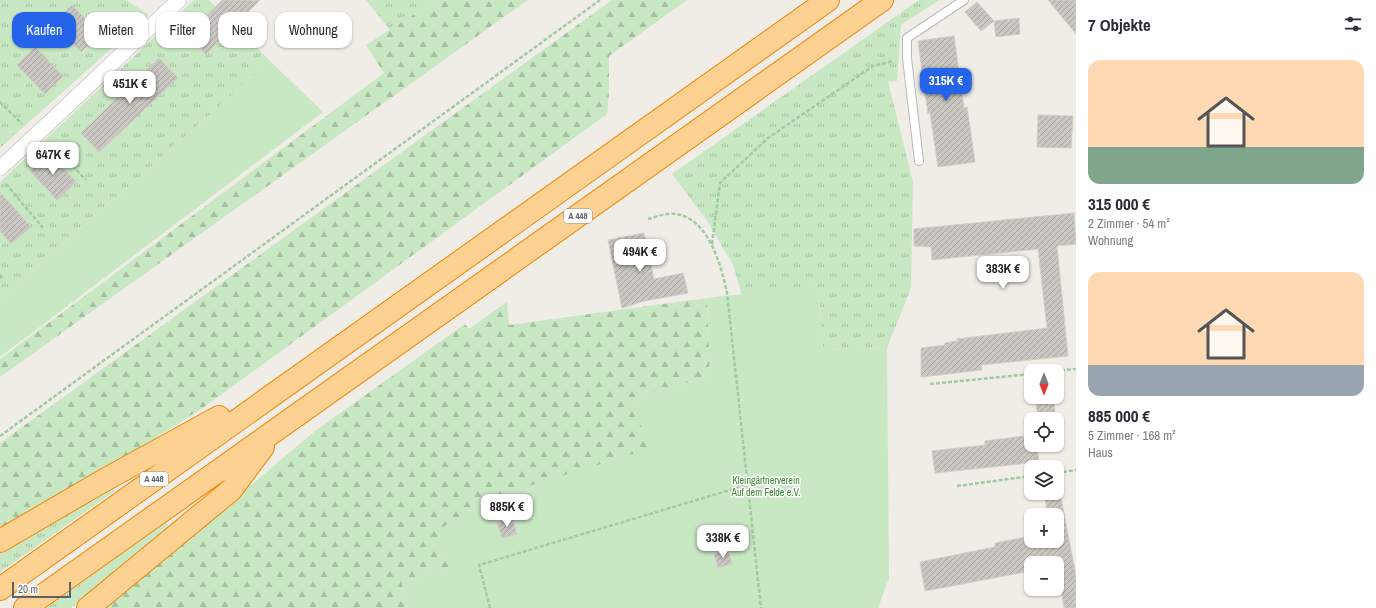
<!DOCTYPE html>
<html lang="de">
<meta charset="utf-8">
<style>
body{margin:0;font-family:"Archivo Narrow",sans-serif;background:#f7f7f7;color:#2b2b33;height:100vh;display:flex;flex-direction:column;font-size:15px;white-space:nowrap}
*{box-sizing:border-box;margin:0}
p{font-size:13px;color:#7c7c81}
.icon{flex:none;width:22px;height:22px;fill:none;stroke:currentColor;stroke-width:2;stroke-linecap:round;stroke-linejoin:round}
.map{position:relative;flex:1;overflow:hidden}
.details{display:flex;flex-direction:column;background:#fff;width:300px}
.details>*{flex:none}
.hud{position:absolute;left:12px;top:12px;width:380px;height:36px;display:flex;gap:8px}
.needle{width:26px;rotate:180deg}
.fabs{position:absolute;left:1024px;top:364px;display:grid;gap:8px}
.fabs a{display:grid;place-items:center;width:40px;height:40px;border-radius:8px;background:#fff;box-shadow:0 1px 3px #0004;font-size:20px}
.scale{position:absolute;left:12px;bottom:10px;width:59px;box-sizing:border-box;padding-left:4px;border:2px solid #5d6366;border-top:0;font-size:11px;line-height:14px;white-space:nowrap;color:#5d6366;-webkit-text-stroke:3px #fff;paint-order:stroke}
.price{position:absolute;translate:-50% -34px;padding:0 9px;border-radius:8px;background:#fff;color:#222;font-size:13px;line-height:26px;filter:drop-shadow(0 1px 2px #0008)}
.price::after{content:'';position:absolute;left:50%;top:24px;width:12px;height:9px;margin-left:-6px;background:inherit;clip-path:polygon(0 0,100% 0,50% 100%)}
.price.on{background:#2563eb;color:#fff}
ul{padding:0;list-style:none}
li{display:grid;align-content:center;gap:8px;height:212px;padding:0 12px}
li span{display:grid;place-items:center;height:124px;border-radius:12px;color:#555}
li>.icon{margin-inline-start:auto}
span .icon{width:72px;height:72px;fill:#fffc;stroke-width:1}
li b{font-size:17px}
h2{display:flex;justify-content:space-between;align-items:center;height:48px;padding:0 12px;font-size:17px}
.tag{padding:0 14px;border-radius:12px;background:#fff;box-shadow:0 1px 3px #0004;font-size:14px;line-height:36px}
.tag.on{background:#2563eb;color:#fff}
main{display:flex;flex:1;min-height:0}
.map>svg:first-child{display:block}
.grass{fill:url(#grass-tufts)}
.forest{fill:url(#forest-firs)}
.garden{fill:#c8e7c3}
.building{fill:url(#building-hatch);stroke:#d4cdc4}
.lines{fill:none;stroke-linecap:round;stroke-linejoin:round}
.lane-casing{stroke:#b6b9bc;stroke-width:10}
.street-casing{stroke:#b6b9bc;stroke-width:16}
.highway-casing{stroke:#f28503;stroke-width:24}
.path{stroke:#9fcca5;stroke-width:2.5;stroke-dasharray:4 2;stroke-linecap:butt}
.lane{stroke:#fff;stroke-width:8}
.street{stroke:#fff;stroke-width:15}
.highway{stroke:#fcd191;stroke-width:22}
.labels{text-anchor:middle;stroke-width:3;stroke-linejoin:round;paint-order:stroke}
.shield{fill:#fff;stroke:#8e9294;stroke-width:1}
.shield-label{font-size:9px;font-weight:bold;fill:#5d6366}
.park-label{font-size:10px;fill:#3e8436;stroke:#fff}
</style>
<main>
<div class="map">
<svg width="1076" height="608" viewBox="0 0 1076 608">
<defs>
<pattern id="grass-tufts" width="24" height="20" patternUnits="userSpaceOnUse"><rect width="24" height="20" fill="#c8e7c3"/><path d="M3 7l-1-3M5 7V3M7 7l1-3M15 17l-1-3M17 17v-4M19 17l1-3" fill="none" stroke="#a6bfa2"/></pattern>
<pattern id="forest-firs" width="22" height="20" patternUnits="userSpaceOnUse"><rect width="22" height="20" fill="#c8e7c3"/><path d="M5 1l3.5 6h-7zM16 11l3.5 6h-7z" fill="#a6bfa2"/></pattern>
<pattern id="building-hatch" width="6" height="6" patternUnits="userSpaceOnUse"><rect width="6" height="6" fill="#cac7c2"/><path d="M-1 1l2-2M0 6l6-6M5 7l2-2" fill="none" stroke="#a7a5a1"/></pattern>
</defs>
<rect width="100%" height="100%" fill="#f0ece6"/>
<!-- grass -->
<path class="grass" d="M0 0H126L149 15 0 148Z
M194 0H209L270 61 0 300V182Z
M366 0H437L390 30Z
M919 0H939L901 25 897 81 888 82 913 182 911 288 887 348 823 350 818 286 742 295 733 265 708 222 672 174Z
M113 487 115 491 0 572V554Z
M166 523 169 525 71 608H46Z"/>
<!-- forest -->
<path class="forest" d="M437 0H528L0 377V359L384 73 366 45Z
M612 0H687L609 56V94L607 114 204 407 96 476 0 532V443Z
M707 298 710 376 632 399 650 449 485 500 438 531 449 567 402 583 408 608H105L315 431 465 324 469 329 507 302 509 325Z"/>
<!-- garden -->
<path class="garden" d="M270 61 323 112 0 357V300Z
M818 286 823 350 887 348 889 578 878 608H408L402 583 449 567 437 531 485 500 649 449 632 399 710 376 707 298Z"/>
<!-- building -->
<path class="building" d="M222 0H260L206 54 187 35Z
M1048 0H1076V34Z
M977 2 994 21 981 31 965 12Z
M72 5 100 33 81 52 53 23Z
M1019 18 1020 34 996 37 994 21Z
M954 36 964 108 967 107 975 162 938 167 930 113 928 114 918 41Z
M35 47 63 76 45 94 17 65Z
M159 58 178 78 99 152 81 133Z
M1038 115 1073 116 1071 148 1037 147Z
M49 153 76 182 57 200 30 171Z
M0 192 31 227 11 244 0 231Z
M1074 213 1076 244 1057 246 1068 356 981 365 982 370 921 377V348L945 345V343L957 341V339L1047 328 1038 249 932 260 931 247 914 246V229Z
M644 233 654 279 683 273 688 293 644 301 622 308 608 240Z
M1035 397H1053L1056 419H1038Z
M1031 435V445H1037L1039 462 935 473 932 451 985 445V441Z
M1044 493H1060L1076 576V608H1064L1057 563H1031V571L925 591 920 562 995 547V543L1031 536V541H1057V515H1048Z
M512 518 517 534 502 538 497 522Z
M728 550 732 564 718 568 714 554Z"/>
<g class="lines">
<!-- lane casing -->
<g class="lane-casing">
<path id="lane" d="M919 161 907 58V38L964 0"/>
</g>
<!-- street casing -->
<g class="street-casing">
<path id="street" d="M0 168C61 113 119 56 179 0"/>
</g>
<!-- highway casing -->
<g class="highway-casing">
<path id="highway" d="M0 541 101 482 219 417
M0 589 828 0
M25 608 882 0
M88 608 231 490 263 447"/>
</g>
<!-- path -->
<path class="path" d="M0 102 22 124
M52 144 86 180
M6 184 43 228
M648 219C656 217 668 212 676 214 709 219 721 265 727 293L761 608
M712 244 720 183 768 138 873 66 893 61
M0 275 2 278
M1055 371 1076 369
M930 384 1031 374
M0 436 600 0
M1057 473 1076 470
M957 486 1031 476
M490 608 479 565 747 485"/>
<!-- lane -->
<use href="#lane" class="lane"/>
<!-- street -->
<use href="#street" class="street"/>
<!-- highway -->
<use href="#highway" class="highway"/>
</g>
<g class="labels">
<!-- shield labels -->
<g class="shield">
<rect x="564" y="209" width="28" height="14" rx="3"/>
<rect x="140" y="472" width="28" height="14" rx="3"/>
</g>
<g class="shield-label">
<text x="578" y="219">A 448</text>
<text x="154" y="482">A 448</text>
</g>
<!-- park labels -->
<g class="park-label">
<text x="766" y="484">Kleingärtnerverein<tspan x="766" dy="12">Auf dem Felde e.V.</tspan></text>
</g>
</g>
</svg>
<div class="fabs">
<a><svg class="needle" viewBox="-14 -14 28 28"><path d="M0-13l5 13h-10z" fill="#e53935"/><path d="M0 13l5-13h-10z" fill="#7c7c81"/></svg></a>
<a><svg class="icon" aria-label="locate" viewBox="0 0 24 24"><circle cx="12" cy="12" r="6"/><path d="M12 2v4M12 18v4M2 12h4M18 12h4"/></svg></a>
<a><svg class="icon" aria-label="layers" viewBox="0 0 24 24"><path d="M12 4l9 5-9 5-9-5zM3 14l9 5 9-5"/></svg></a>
<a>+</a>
<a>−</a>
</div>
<div class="scale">20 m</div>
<b class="price on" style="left:946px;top:102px">315K €</b>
<b class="price" style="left:130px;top:105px">451K €</b>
<b class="price" style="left:53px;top:176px">647K €</b>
<b class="price" style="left:640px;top:273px">494K €</b>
<b class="price" style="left:1003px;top:290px">383K €</b>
<b class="price" style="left:507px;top:528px">885K €</b>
<b class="price" style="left:723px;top:559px">338K €</b>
<div class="hud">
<a class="tag on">Kaufen</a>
<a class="tag">Mieten</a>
<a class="tag">Filter</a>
<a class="tag">Neu</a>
<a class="tag">Wohnung</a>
</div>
</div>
<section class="details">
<h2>7 Objekte<svg class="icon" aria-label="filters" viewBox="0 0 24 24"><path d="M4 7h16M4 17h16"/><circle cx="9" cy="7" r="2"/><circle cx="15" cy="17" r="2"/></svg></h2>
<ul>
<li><span style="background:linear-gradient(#ffd9b3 70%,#7fa58c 0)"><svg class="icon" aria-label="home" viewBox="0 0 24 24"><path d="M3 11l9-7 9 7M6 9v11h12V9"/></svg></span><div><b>315 000 €</b><p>2 Zimmer · 54 m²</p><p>Wohnung</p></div></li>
<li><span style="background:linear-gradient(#ffd9b3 75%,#9aa5b1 0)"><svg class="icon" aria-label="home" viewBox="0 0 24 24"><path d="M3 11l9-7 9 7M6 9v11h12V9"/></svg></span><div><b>885 000 €</b><p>5 Zimmer · 168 m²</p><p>Haus</p></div></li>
</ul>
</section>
</main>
